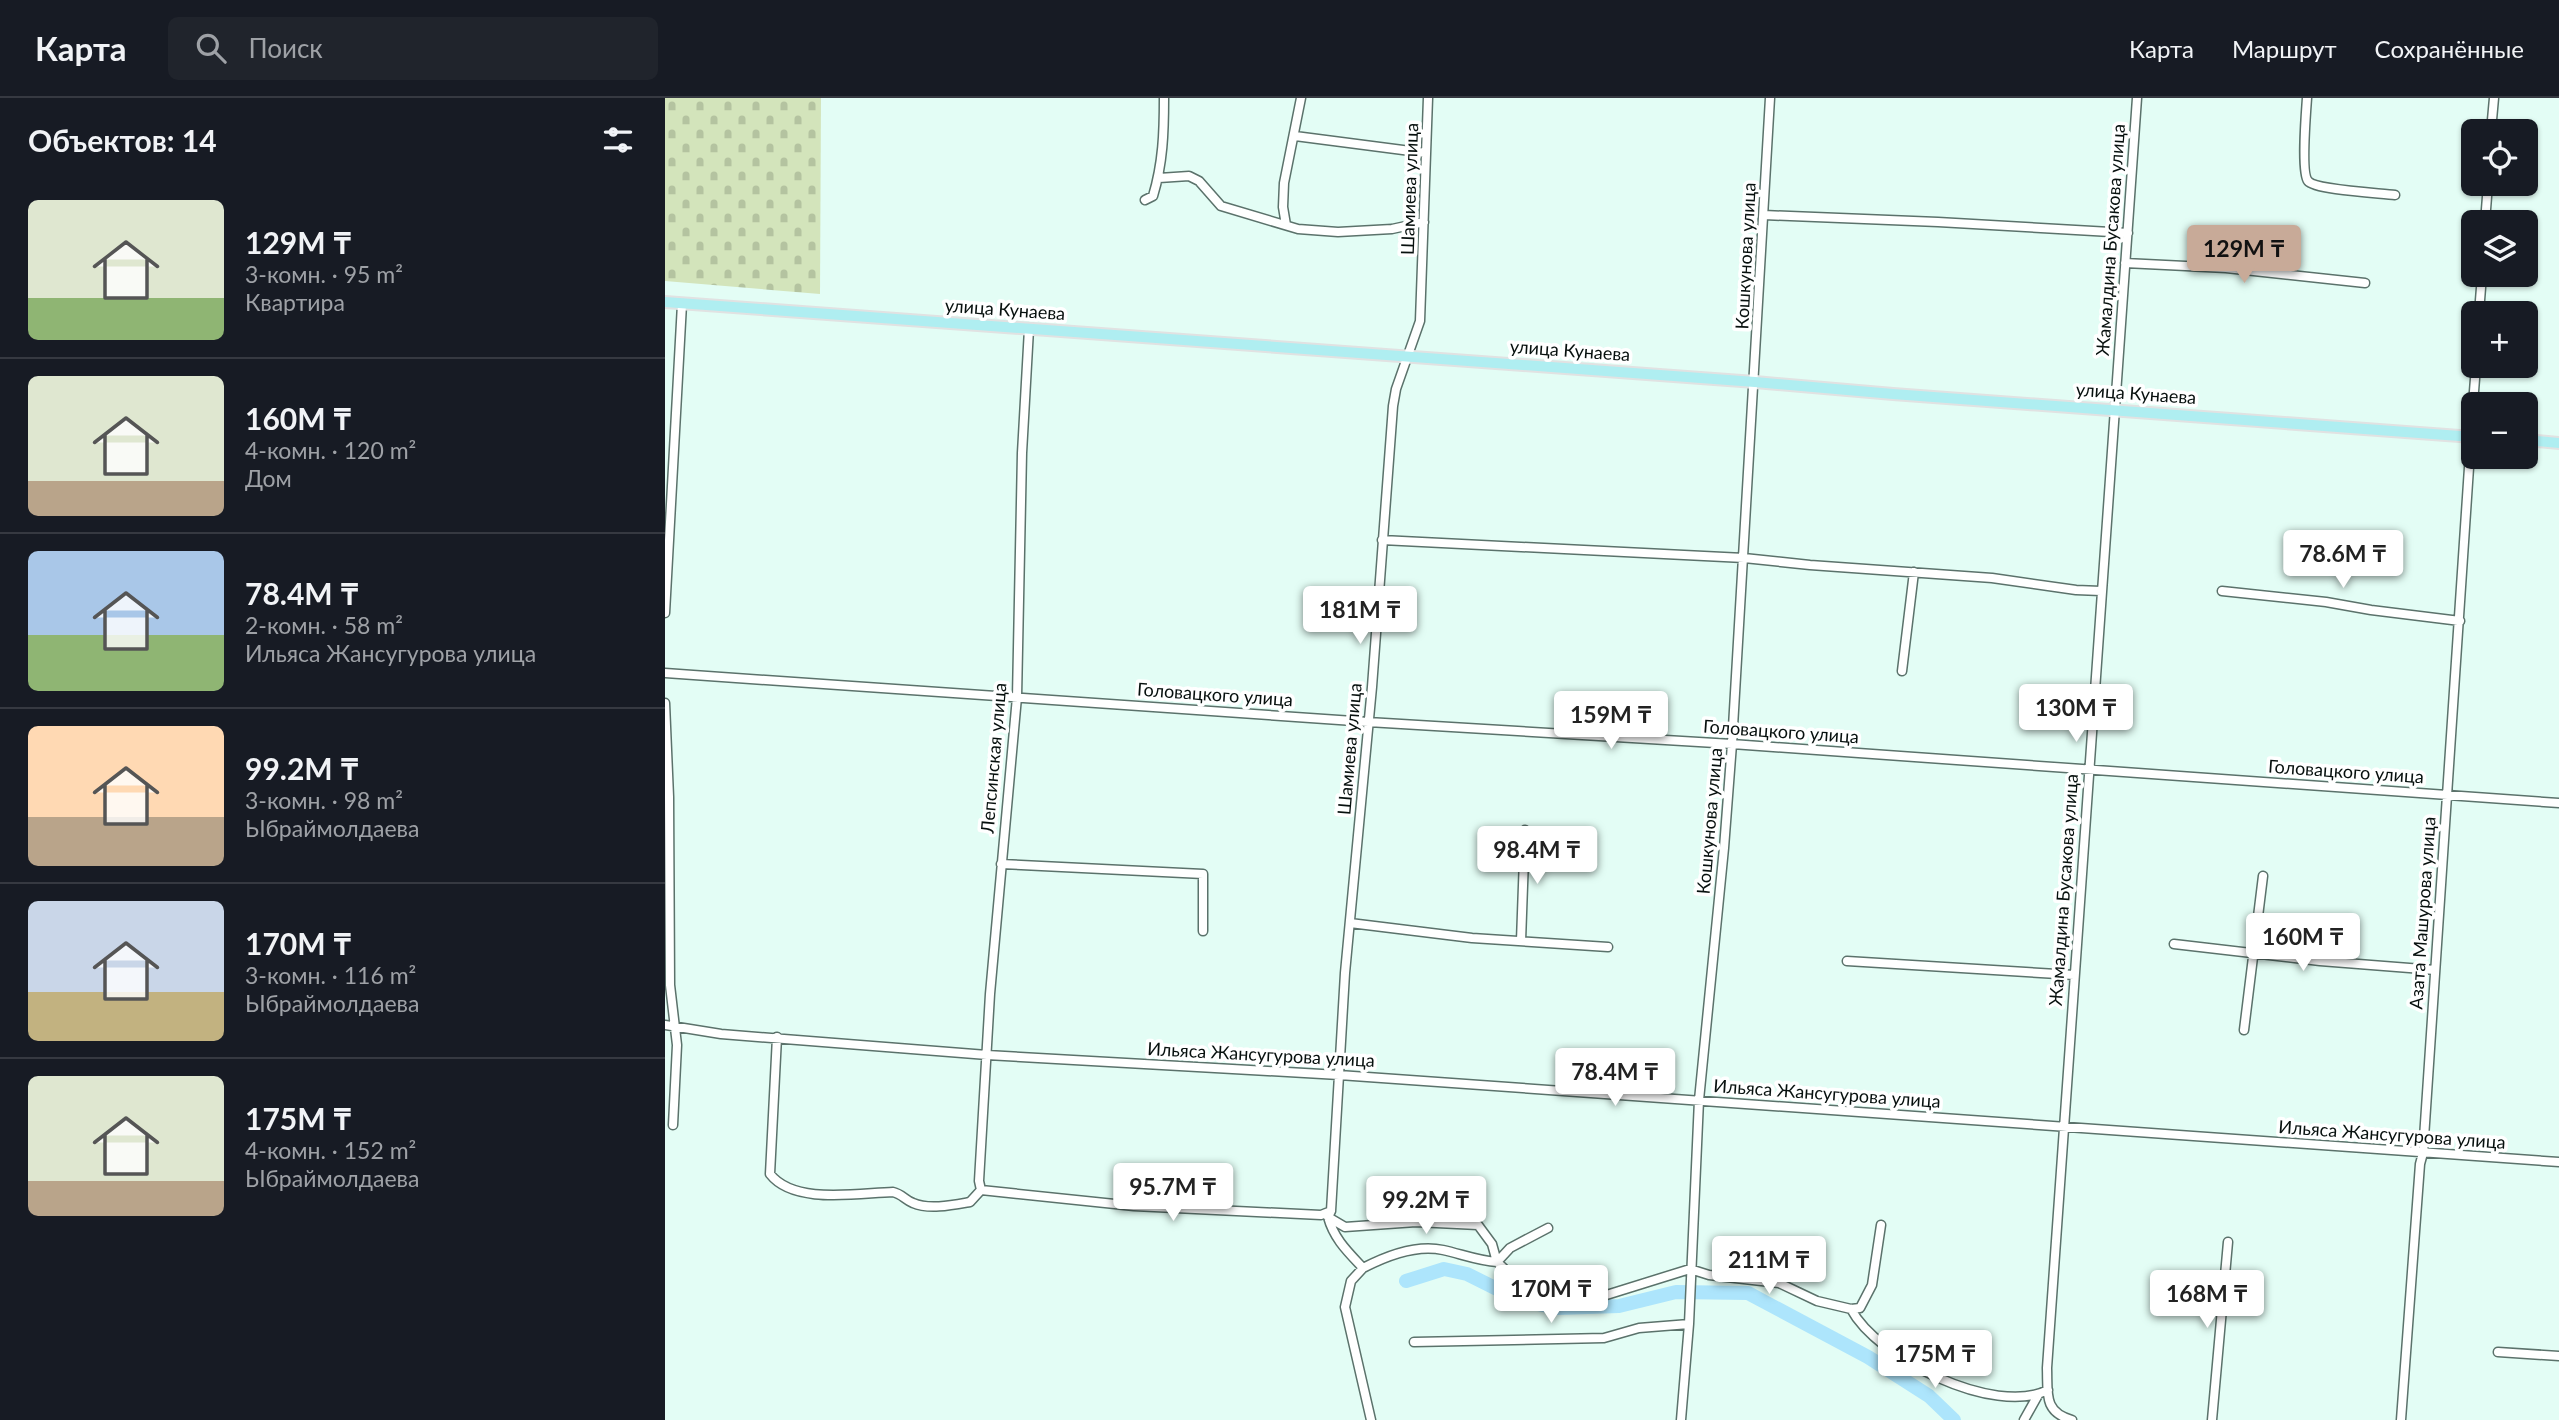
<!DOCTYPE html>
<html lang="ru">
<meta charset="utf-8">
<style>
body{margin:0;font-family:Lato,sans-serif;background:#20242c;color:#f1f3f6;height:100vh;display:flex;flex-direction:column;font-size:26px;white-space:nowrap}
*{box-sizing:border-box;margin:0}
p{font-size:23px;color:#9ea1a6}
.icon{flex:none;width:38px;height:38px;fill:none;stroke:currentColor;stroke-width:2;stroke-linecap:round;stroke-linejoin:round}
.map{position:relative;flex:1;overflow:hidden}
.panel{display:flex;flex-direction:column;background:#171b24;width:665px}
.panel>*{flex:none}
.tools{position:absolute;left:1796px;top:21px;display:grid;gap:14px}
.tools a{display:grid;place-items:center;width:77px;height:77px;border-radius:10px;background:#171b24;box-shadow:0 2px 5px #0004;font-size:35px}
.price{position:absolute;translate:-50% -60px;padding:0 16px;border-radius:7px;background:#fff;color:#222;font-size:23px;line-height:46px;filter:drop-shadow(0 2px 4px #0008)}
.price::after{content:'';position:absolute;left:50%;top:42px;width:21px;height:16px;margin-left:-10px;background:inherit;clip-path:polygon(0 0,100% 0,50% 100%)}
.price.current{background:#c8aa98;color:#111}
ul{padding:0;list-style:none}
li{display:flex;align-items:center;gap:21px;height:175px;padding:0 28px}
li+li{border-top:2px solid #363941}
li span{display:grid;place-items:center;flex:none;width:196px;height:140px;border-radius:10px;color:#555}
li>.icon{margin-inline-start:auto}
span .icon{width:84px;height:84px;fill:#fffc;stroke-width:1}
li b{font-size:30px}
h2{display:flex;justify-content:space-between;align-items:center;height:84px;padding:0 28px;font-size:30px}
header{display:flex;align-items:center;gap:42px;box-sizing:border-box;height:98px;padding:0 35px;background:#171b24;border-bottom:2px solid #363941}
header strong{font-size:33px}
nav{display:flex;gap:38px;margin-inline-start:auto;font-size:24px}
.search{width:490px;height:63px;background:#20242c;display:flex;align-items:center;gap:18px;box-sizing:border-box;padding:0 24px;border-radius:10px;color:#9ea1a6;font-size:26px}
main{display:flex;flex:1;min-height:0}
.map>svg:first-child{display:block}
.cemetery{fill:url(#cemetery-stones)}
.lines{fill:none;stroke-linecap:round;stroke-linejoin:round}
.river{stroke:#ade5fc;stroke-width:14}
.minor-casing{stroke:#5b726b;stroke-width:11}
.major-casing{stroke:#e1e2e2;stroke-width:14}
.minor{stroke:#fff;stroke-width:8}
.major{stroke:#afeef1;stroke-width:10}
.labels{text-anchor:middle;stroke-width:7;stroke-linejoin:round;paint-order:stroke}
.street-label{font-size:18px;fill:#07100e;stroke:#fff}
</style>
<header>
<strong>Карта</strong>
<div class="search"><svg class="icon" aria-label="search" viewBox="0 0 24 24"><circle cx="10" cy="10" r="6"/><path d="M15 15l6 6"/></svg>Поиск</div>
<nav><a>Карта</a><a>Маршрут</a><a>Сохранённые</a></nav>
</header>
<main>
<section class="panel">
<h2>Объектов: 14<svg class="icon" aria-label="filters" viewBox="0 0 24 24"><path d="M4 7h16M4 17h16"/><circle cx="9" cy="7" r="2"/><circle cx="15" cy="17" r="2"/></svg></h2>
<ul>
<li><span style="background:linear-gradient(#dfe7d0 70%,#8fb573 0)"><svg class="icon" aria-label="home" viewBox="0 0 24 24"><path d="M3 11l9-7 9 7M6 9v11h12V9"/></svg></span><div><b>129M ₸</b><p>3-комн. · 95 m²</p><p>Квартира</p></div></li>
<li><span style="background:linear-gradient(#dfe7d0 75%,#b9a48a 0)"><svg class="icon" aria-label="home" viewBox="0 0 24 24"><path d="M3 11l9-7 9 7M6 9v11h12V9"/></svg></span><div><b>160M ₸</b><p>4-комн. · 120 m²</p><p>Дом</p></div></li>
<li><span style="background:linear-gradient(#a9c7e8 60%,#8fb573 0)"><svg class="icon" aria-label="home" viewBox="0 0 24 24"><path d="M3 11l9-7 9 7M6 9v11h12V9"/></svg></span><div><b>78.4M ₸</b><p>2-комн. · 58 m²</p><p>Ильяса Жансугурова улица</p></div></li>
<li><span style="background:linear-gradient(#ffd9b3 65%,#b9a48a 0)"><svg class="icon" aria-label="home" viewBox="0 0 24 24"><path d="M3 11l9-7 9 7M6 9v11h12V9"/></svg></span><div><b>99.2M ₸</b><p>3-комн. · 98 m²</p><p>Ыбраймолдаева</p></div></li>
<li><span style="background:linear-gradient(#c9d6e8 65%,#c2b280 0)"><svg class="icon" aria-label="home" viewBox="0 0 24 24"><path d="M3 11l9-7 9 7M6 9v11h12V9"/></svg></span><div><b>170M ₸</b><p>3-комн. · 116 m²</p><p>Ыбраймолдаева</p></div></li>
<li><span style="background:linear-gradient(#dfe7d0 75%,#b9a48a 0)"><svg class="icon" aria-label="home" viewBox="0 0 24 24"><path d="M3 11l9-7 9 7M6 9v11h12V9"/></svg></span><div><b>175M ₸</b><p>4-комн. · 152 m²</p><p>Ыбраймолдаева</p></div></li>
</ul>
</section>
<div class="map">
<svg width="1894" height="1322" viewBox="0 0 1894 1322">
<defs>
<pattern id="cemetery-stones" width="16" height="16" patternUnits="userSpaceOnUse" patternTransform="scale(1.75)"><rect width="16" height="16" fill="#d3e4bb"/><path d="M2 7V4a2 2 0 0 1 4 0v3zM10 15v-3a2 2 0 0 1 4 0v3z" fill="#b4c3a0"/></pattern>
</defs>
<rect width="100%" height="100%" fill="#e3fdf5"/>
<!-- cemetery -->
<path class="cemetery" d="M0 0H156L155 196 0 183Z"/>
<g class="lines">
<!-- river -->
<path class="river" d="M741 1183 779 1171 802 1176 854 1202 892 1210 954 1208 1011 1194 1083 1195 1203 1259 1264 1298 1289 1322"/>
<!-- minor casing -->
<g class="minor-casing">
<path id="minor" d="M1642 0C1641 14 1636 75 1643 83 1650 92 1715 95 1730 97
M1826 33 1829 0
M630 38 761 55
M494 80 524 78 534 83 556 108 633 131 673 134 727 131 759 124
M480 102 488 98C498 65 499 34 499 0
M1099 117 1273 124 1463 135
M1820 124 1823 86
M621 127 618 109 619 85 636 0
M1460 165 1561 170 1700 185
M1814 215 1817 177
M1808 306 1811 268
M717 442 1079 460 1145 467 1327 480 1411 492 1436 493
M1557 493 1661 504 1706 512 1795 523
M0 515 17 206
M1237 573 1249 474
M0 575 703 624 1067 646 1894 705
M0 605 4 699 5 887 12 947 8 1027
M336 766 538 776V833
M685 825 807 840 943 849
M856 843 860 732
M1509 846 1655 863 1770 872
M1182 863 1409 877
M0 927 56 936 322 957 674 977 1894 1064
M1579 932 1598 778
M112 939 105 1076C129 1107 193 1095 228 1094 237 1096 240 1102 248 1105 264 1112 288 1107 305 1104L316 1092
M316 1092 469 1108 656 1117 666 1113 680 875 707 589 728 308 731 291 755 223 763 0
M316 1092 314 1083 325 896 352 599 357 355 364 231
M666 1113 663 1119 680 1129 751 1124 813 1127 827 1146 832 1164 846 1177 866 1189 887 1198 904 1200 935 1199 1025 1171 1044 1177 1114 1185 1152 1203 1186 1211 1195 1210 1207 1187 1216 1127
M663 1119C669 1141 683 1154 698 1170L686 1183 680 1209 706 1322
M698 1170C721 1158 751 1146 778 1152 796 1156 814 1163 832 1164L845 1150 883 1130
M1186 1211C1212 1260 1329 1319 1383 1292
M749 1244 939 1240 974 1230 1024 1226
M1833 1254 1894 1258
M1016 1322 1024 1226 1034 1002 1059 750 1067 646 1105 0
M1359 1322 1373 1297
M1407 1322C1378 1314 1383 1295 1382 1270L1472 0
M1547 1322 1563 1144
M1736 1322 1755 1066 1758 1055 1808 310"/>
</g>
<!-- major casing -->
<g class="major-casing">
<path id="major" d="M0 204 1090 284 1228 296 1808 339
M1860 342 1894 345"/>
</g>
<!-- minor -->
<use href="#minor" class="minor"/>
<!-- major -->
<use href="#major" class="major"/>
</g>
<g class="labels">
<!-- street labels -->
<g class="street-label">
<text transform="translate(745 91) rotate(-88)" y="6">Шамиева улица</text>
<text transform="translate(1446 142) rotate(-86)" y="6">Жамалдина Бусакова улица</text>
<text transform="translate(1081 158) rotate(-87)" y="6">Кошкунова улица</text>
<text transform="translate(340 212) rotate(4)" y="6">улица Кунаева</text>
<text transform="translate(905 253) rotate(4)" y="6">улица Кунаева</text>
<text transform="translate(1471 296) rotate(4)" y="6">улица Кунаева</text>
<text transform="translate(550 597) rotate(4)" y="6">Головацкого улица</text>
<text transform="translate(1116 634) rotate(4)" y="6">Головацкого улица</text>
<text transform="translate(685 651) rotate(-85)" y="6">Шамиева улица</text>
<text transform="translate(329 660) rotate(-85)" y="6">Лепсинская улица</text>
<text transform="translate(1681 674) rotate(4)" y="6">Головацкого улица</text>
<text transform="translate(1045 723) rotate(-85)" y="6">Кошкунова улица</text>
<text transform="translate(1399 792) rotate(-86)" y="6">Жамалдина Бусакова улица</text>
<text transform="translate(1758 815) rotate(-86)" y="6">Азата Машурова улица</text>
<text transform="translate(596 957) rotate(3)" y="6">Ильяса Жансугурова улица</text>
<text transform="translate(1162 996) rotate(4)" y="6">Ильяса Жансугурова улица</text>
<text transform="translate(1727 1037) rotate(4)" y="6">Ильяса Жансугурова улица</text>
</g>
</g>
</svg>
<div class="tools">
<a><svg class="icon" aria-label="locate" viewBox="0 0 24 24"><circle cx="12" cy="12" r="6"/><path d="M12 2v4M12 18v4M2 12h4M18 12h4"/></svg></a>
<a><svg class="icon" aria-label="layers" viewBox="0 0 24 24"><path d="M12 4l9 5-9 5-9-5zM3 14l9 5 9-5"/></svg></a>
<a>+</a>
<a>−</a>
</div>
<b class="price current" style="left:1579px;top:187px">129M ₸</b>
<b class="price" style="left:1678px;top:492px">78.6M ₸</b>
<b class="price" style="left:695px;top:548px">181M ₸</b>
<b class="price" style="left:1411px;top:646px">130M ₸</b>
<b class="price" style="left:946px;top:653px">159M ₸</b>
<b class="price" style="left:872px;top:788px">98.4M ₸</b>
<b class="price" style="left:1638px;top:875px">160M ₸</b>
<b class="price" style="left:950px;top:1010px">78.4M ₸</b>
<b class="price" style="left:508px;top:1125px">95.7M ₸</b>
<b class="price" style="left:761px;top:1138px">99.2M ₸</b>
<b class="price" style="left:1104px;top:1198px">211M ₸</b>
<b class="price" style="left:886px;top:1227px">170M ₸</b>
<b class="price" style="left:1542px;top:1232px">168M ₸</b>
<b class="price" style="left:1270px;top:1292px">175M ₸</b>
</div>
</main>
